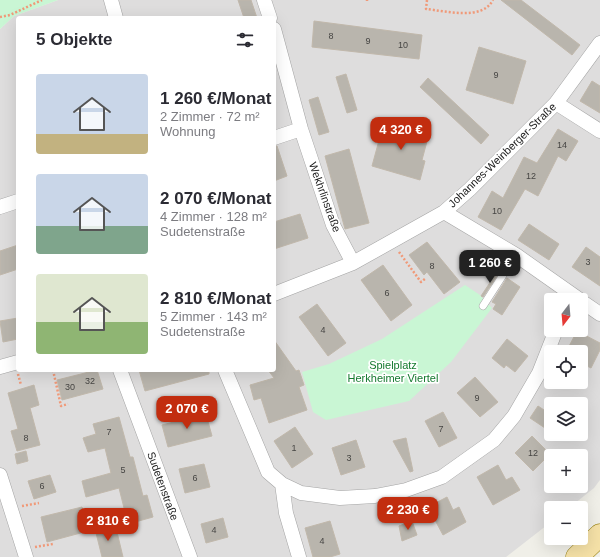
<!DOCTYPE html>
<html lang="de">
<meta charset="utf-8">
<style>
body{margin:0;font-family:Helvetica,sans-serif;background:#f2f2f3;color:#2b2b33;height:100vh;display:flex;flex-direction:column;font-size:15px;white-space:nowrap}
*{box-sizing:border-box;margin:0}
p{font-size:13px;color:#7c7c81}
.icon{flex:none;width:22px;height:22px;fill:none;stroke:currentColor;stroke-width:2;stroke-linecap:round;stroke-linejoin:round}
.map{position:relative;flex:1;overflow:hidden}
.sheet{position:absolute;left:16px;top:16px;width:260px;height:356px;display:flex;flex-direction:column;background:#fff;border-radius:4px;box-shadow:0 4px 16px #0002}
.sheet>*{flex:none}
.needle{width:26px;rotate:196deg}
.fabs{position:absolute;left:544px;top:293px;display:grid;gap:8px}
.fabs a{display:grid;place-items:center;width:44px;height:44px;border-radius:4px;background:#fff;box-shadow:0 4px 16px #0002;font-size:20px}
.price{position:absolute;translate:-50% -34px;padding:0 9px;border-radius:8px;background:#c22d0f;color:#fff;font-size:13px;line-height:26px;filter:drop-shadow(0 1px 2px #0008)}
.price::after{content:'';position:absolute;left:50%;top:24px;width:12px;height:9px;margin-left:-6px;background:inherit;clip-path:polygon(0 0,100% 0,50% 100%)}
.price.on{background:#222;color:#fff}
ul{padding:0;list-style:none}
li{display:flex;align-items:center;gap:12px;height:100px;padding:0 20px}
li span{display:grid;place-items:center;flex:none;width:112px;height:80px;border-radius:4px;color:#555}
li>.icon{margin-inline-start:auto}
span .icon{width:48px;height:48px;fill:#fffc;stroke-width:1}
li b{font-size:17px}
h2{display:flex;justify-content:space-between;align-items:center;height:48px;padding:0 20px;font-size:17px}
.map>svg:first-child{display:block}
.residential{fill:#dedddd;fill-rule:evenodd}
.park{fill:#c9f6d4}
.building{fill:#b9b5ad;stroke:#c1b8ab}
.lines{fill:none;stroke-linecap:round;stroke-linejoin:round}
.service-casing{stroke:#a4a4a4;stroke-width:8}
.minor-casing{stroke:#a4a4a4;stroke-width:15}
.primary-casing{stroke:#927c0b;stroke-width:23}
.path{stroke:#f09978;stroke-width:2.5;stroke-dasharray:2 2;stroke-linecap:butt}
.service{stroke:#fff;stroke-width:7}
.minor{stroke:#fff;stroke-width:14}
.primary{stroke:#f5e1a7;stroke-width:22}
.labels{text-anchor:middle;stroke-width:3.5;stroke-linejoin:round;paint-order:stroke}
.number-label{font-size:9px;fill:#464543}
.street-label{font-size:11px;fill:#202020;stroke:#fff}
.park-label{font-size:11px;fill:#14792e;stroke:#fff}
</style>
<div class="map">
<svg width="600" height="557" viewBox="0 0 600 557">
<rect width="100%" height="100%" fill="#f0efe8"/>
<!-- residential -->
<path class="residential" d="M58 0H600V480L594 488 569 508H551V522L506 557H0V29L14 16ZM18 18H274V370H18ZM551 300H581V330H551ZM551 352H581V382H551ZM551 404H581V434H551ZM551 456H581V486H551Z"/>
<!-- park -->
<path class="park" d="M0 0H58L14 16 0 29Z
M465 285 480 295 492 308 451 362 409 401 326 420 313 412 302 372 329 364 382 339Z"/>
<!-- building -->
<path class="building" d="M238 0H251L257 18H244Z
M501 0H521L580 45 572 55Z
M314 21 422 35 419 59 312 47Z
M479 47 526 61 513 104 466 90Z
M346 74 357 110 347 113 336 77Z
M428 78 489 135 481 144 420 87Z
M592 81 600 86V113L580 101Z
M318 97 329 132 319 135 309 100Z
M384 122 429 134 422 160 425 161 420 180 372 166Z
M558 129 578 141 566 161 558 156 538 196 525 189 501 230 478 217 492 191 503 198 524 157 537 163Z
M274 146H277L287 176 274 181Z
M349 149 369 223 345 229 325 156Z
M300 214 308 238 274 249V222Z
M529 224 559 244 549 260 518 240Z
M427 242 460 282 444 294 427 272 424 275 409 255Z
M18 245V269L0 275V251Z
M586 247 600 257V286L572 267Z
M383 265 412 305 391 321 361 280Z
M497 272 499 273 483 297 481 296Z
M507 278 520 287 502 315 493 309 496 304 492 302Z
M317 304 346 343 328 356 299 317Z
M18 318V339L3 342 0 321Z
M577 331 600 343V350L591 368 581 363V352H566Z
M507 339 528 356 515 372 506 365 504 368 492 358Z
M274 340 296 371 299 370 304 385 299 387 307 410 269 423 261 398 254 400 250 385 274 378 268 370H274Z
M97 370 103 389 62 400 57 380Z
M139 370H209V374L145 391Z
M475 377 498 402 480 417 457 393Z
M34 385 39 405 30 408 40 445 17 451 11 431 18 429 8 393Z
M551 400V432L530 418 538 406 544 410Z
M443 412 457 438 439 447 425 421Z
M206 414 212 436 168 447 162 425Z
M119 417 130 457H133L143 496 147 495 153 517 128 524 119 488 86 497 82 481 111 473 105 448 88 452 83 438 96 434 93 424Z
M295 427 313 454 292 468 274 441Z
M532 436 550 454 533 471 515 453Z
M406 438 413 471 410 472 393 441Z
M356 440 365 467 341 475 332 448Z
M26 451 28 461 17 464 15 454Z
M204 464 210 487 185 493 179 469Z
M498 465 506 480 512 477 520 490 493 505 477 477Z
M50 475 56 492 34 499 28 481Z
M447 497 453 510 459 507 466 522 443 535 428 507Z
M82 507 88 531 47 542 41 517Z
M223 518 228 537 206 543 201 524Z
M330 521 340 554 330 557H313L305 528Z
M412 521 417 535 402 541 399 526Z
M106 522 109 534 117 532 123 557H102L94 525Z"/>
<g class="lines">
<!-- service casing -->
<g class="service-casing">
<path id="service" d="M483 306 516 255"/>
</g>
<!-- minor casing -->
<g class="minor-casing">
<path id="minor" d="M111 0 116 18
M264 0 270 18
M274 29 301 129 333 225 353 263
M556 103 600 131
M274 138 301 129
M0 207 18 201
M444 212 516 255 580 300
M274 294 353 263 444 212 470 189 556 103 600 43
M581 301 600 314
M0 367 18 362
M120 370 190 557
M225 370 268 472 282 484 286 513 299 557
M0 475 26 557
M282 484 301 493 340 498 375 496 406 490 442 477 494 440 514 416 539 373 556 330"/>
</g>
<!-- primary casing -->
<g class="primary-casing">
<path id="primary" d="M577 557 600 535"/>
</g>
<!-- path -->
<path class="path" d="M427 0 426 9C446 11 482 21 493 0
M367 1V0
M0 17 10 15 42 0
M399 252 421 282 425 279
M53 370 61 406 68 404
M18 374 21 385
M22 506 39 503
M35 547 53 544"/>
<!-- service -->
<use href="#service" class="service"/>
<!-- minor -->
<use href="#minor" class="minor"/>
<!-- primary -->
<use href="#primary" class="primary"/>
</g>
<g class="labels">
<!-- number labels -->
<g class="number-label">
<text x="331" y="39">8</text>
<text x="368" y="44">9</text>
<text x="403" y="48">10</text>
<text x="496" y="78">9</text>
<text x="562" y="148">14</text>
<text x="531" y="179">12</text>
<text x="497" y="214">10</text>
<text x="588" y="265">3</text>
<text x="432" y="269">8</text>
<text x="387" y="296">6</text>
<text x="323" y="333">4</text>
<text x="90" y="384">32</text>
<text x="70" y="390">30</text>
<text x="477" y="401">9</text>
<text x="441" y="432">7</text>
<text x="109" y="435">7</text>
<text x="26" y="441">8</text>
<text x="294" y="451">1</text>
<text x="533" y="456">12</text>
<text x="349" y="461">3</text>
<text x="123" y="473">5</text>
<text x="195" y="481">6</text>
<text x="42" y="489">6</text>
<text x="214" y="533">4</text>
<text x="322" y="544">4</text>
</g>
<!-- street labels -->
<g class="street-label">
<text transform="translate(502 155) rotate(-44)" y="4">Johannes-Weinberger-Straße</text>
<text transform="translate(325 197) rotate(70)" y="4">Wekhrlinstraße</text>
<text transform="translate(163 486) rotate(70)" y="4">Sudetenstraße</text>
</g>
<!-- park labels -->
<g class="park-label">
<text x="393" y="369">Spielplatz<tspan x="393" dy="13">Herkheimer Viertel</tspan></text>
</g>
</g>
</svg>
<div class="fabs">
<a><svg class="needle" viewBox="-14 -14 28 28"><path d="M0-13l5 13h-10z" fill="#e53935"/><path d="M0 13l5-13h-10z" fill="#7c7c81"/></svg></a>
<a><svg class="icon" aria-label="locate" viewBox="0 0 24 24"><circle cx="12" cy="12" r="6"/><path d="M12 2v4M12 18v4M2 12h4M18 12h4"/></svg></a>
<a><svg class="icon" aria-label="layers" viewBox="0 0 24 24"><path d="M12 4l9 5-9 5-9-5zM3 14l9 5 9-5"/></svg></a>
<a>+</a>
<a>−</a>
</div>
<b class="price" style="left:401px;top:151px">4 320 €</b>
<b class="price on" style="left:490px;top:284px">1 260 €</b>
<b class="price" style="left:187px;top:430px">2 070 €</b>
<b class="price" style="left:408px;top:531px">2 230 €</b>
<b class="price" style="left:108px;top:542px">2 810 €</b>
<section class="sheet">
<h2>5 Objekte<svg class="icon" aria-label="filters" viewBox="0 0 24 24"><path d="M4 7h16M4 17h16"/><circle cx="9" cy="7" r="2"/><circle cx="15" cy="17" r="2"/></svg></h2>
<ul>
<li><span style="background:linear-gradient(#c9d6e8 75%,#c2b280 0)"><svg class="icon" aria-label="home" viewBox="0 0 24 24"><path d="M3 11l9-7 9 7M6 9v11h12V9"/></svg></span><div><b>1 260 €/Monat</b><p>2 Zimmer · 72 m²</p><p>Wohnung</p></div></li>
<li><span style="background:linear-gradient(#c9d6e8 65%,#7fa58c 0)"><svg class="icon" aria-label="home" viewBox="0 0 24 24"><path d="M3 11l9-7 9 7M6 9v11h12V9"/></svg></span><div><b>2 070 €/Monat</b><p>4 Zimmer · 128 m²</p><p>Sudetenstraße</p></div></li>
<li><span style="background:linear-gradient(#dfe7d0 60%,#8fb573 0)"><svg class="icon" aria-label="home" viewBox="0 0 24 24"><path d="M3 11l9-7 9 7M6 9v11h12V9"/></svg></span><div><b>2 810 €/Monat</b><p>5 Zimmer · 143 m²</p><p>Sudetenstraße</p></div></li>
</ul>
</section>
</div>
